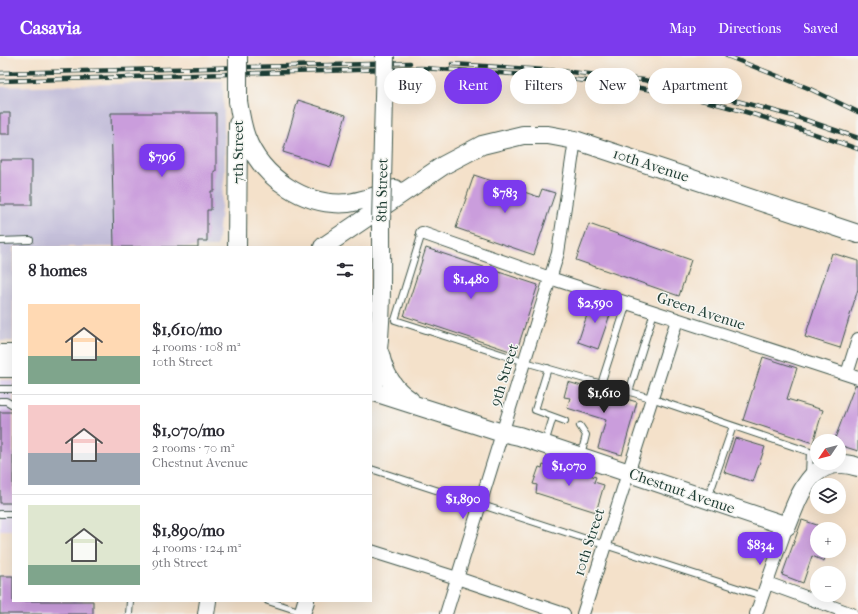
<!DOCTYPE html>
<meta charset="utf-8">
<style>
body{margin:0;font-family:"IM FELL French Canon",serif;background:#f7f7f7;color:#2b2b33;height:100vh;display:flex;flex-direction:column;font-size:15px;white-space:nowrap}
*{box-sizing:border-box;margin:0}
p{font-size:13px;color:#7c7c81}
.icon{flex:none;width:22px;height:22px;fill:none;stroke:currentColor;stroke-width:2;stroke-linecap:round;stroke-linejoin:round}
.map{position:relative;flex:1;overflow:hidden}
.drawer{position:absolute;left:12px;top:190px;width:360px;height:356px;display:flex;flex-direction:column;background:#fff;border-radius:0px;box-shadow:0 4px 16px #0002}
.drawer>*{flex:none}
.guide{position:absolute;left:384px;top:12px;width:380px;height:36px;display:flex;gap:8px}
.needle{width:26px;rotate:235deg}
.controls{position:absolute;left:810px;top:378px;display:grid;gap:8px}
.controls a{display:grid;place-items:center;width:36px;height:36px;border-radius:50%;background:#fff;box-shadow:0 4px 16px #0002;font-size:20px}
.price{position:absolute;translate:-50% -34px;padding:0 9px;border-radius:8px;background:#7c3aed;color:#fff;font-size:13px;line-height:26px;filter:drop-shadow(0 1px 2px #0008)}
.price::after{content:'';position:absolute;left:50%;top:24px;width:12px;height:9px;margin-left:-6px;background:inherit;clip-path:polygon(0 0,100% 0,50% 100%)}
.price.current{background:#222;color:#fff}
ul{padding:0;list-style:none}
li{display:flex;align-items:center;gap:12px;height:100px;padding:0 16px}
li+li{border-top:1px solid #e1e1e2}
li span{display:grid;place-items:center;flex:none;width:112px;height:80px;border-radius:0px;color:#555}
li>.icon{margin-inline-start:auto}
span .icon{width:48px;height:48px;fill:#fffc;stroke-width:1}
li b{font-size:17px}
h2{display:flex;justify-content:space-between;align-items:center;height:48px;padding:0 16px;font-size:17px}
.chip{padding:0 14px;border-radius:18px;background:#fff;box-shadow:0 4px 16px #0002;font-size:14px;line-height:36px}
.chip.current{background:#7c3aed;color:#fff}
header{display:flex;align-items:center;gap:24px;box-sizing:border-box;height:56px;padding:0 20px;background:#7c3aed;color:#fff}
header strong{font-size:19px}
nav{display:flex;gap:22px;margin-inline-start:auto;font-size:14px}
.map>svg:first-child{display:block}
.built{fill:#e2d4f3}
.railway{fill:#c5c0da}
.building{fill:#ca9ddc}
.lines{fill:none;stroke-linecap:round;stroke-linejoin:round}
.service-casing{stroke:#3f564a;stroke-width:8}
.minor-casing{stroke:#3f564a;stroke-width:14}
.secondary-casing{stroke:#3f564a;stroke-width:18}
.primary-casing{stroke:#3f564a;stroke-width:20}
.service{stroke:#fff;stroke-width:6}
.minor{stroke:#fff;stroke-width:12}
.secondary{stroke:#fff;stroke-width:16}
.primary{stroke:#fff;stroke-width:18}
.rail-casing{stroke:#1f3d34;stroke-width:4.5}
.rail{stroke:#f6f6f2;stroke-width:3;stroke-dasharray:9;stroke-linecap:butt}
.primary-bridge-casing{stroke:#3f564a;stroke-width:20;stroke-linecap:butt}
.primary-bridge{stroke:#fff;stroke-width:18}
.labels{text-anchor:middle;stroke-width:3;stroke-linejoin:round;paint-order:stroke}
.street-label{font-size:15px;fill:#1f3d34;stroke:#f6f6f2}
</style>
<header>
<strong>Casavia</strong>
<nav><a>Map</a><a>Directions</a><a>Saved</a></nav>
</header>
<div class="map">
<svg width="858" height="558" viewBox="0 0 858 558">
<rect width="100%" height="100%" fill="#f6f6f2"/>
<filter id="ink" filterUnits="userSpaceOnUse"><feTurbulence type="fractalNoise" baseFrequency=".025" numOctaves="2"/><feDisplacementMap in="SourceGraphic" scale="8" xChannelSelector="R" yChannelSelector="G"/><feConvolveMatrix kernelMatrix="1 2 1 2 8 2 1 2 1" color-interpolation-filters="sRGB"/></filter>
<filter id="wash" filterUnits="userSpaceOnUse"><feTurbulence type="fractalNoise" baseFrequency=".012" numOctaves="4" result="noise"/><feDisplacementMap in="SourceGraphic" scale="16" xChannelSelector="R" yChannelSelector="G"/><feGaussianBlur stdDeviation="0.9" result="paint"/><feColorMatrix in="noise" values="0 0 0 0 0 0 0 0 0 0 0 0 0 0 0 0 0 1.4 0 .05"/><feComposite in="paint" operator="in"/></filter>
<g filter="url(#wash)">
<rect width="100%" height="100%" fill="#f4e1ca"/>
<!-- built -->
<path class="built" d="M0 324H13V474H0Z"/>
<!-- railway -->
<path class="railway" d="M223 25 225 116 217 191H13V285H0V31Z"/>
<g id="blocks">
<!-- building -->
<path class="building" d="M298 44 346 59 331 111 283 96Z
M0 57H10V78H0Z
M111 57H216V115H214V135H211V154H207V185H198V191H114Z
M0 104H32V149H0Z
M474 119 539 141 542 133 555 137 534 199 456 172Z
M589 168 691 204 679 240 576 204Z
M426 192 538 229 516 297 404 260Z
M832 197 858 205V233L840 292 805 281Z
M592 244 613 250 598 293 578 286Z
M763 301 797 312 787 343 823 354 813 387 743 364Z
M568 326 637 346 622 399 598 392 606 364 567 352 570 342 564 341Z
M855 329H858V395L839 389V385H834Z
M0 356H13V447H0Z
M735 382 765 391 753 426 724 416Z
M543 409 554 412 556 409 596 421 594 426 604 429 596 456 536 437 537 429 533 428 539 411 542 412Z
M802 464 817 469V495H827L824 505 812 500 803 527 782 519Z
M0 520H13V545H93V558H0Z"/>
</g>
</g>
<g filter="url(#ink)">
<use href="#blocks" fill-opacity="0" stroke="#3f564a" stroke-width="1"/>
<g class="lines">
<!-- service casing -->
<g class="service-casing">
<path id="service" d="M422 177 395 264 525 306 651 342 810 396 809 418
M0 185 30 184
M548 312 535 354 565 365
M601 328 627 247
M0 333H13
M629 336 654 256
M0 345H6L13 349
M580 370 586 379 581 399
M545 387 553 361
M371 413 762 540
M708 442 733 370
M0 458H13
M268 545 302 556
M129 558 130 545"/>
</g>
<!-- minor casing -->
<g class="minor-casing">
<path id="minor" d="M422 177 550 222 858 322
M847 318 858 283
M371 495 457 522 564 558
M767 527 852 558
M446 558 558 197 575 84
M583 558 677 264
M756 558 787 470"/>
</g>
<!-- secondary casing -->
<g class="secondary-casing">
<path id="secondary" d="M206 558 208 545
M302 558 306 545"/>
</g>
<!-- primary casing -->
<g class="primary-casing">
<path id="primary" d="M238 45C240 58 242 70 246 81 261 121 305 151 348 147 364 145 379 139 395 133
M237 191 238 68
M323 191 444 109 482 89 523 79H548L575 84 858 178
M0 298H13
M380 298C384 318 393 333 410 344
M0 312H13
M371 335 496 375 519 380 787 470C800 437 813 396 858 411
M372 335C383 281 381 223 381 167"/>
</g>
<!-- service -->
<use href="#service" class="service"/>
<!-- minor -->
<use href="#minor" class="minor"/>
<!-- secondary -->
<use href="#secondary" class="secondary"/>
<!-- primary -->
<use href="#primary" class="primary"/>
<!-- rail casing -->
<g class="rail-casing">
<path id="rail" d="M727 0 808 32 858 56
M452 8 561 15 644 24 737 45 797 61 858 82
M0 17 410 7
M0 25 421 12C494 16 567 21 640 32 714 43 787 68 858 93"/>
</g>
<!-- rail -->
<use href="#rail" class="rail"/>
<!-- primary-bridge casing -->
<g class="primary-bridge-casing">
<path id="primary-bridge" d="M238 0V45
M381 167 385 0"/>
</g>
<!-- primary-bridge -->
<use href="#primary-bridge" class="primary-bridge"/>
</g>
</g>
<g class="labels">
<!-- street labels -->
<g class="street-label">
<text transform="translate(238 96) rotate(-90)" y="5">7th Street</text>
<text transform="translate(651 109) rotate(18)" y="5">10th Avenue</text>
<text transform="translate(382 134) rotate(-89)" y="5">8th Street</text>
<text transform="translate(701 255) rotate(18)" y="5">Green Avenue</text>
<text transform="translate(504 319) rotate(-73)" y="5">9th Street</text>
<text transform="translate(682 435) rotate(19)" y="5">Chestnut Avenue</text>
<text transform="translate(589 486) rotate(-72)" y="5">10th Street</text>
</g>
</g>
</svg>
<div class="controls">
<a><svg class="needle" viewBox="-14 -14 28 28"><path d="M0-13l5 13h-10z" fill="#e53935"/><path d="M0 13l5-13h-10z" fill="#7c7c81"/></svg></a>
<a><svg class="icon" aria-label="layers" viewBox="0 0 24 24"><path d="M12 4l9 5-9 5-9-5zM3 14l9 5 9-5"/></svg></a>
<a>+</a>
<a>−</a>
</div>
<b class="price" style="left:162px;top:122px">$796</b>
<b class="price" style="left:505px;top:158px">$783</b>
<b class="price" style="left:471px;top:244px">$1,480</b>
<b class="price" style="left:595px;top:268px">$2,590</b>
<b class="price current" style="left:604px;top:358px">$1,610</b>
<b class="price" style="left:569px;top:431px">$1,070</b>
<b class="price" style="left:463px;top:464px">$1,890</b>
<b class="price" style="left:760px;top:510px">$834</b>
<div class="guide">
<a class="chip">Buy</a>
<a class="chip current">Rent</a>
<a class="chip">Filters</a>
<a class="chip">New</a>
<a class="chip">Apartment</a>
</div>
<section class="drawer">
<h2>8 homes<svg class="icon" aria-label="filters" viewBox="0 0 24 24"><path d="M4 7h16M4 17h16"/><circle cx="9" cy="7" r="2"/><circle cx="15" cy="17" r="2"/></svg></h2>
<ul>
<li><span style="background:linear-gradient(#ffd9b3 65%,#7fa58c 0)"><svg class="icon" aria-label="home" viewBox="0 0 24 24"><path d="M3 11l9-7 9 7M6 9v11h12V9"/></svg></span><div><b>$1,610/mo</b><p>4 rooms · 108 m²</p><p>10th Street</p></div></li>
<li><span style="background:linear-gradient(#f6c9c9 60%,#9aa5b1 0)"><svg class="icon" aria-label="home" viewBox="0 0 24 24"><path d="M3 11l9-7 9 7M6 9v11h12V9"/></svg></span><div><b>$1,070/mo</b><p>2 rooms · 70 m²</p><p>Chestnut Avenue</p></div></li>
<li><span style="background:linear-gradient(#dfe7d0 75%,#7fa58c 0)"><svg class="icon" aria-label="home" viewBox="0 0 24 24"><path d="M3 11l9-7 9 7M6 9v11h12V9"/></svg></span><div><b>$1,890/mo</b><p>4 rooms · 124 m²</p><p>9th Street</p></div></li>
</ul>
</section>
</div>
